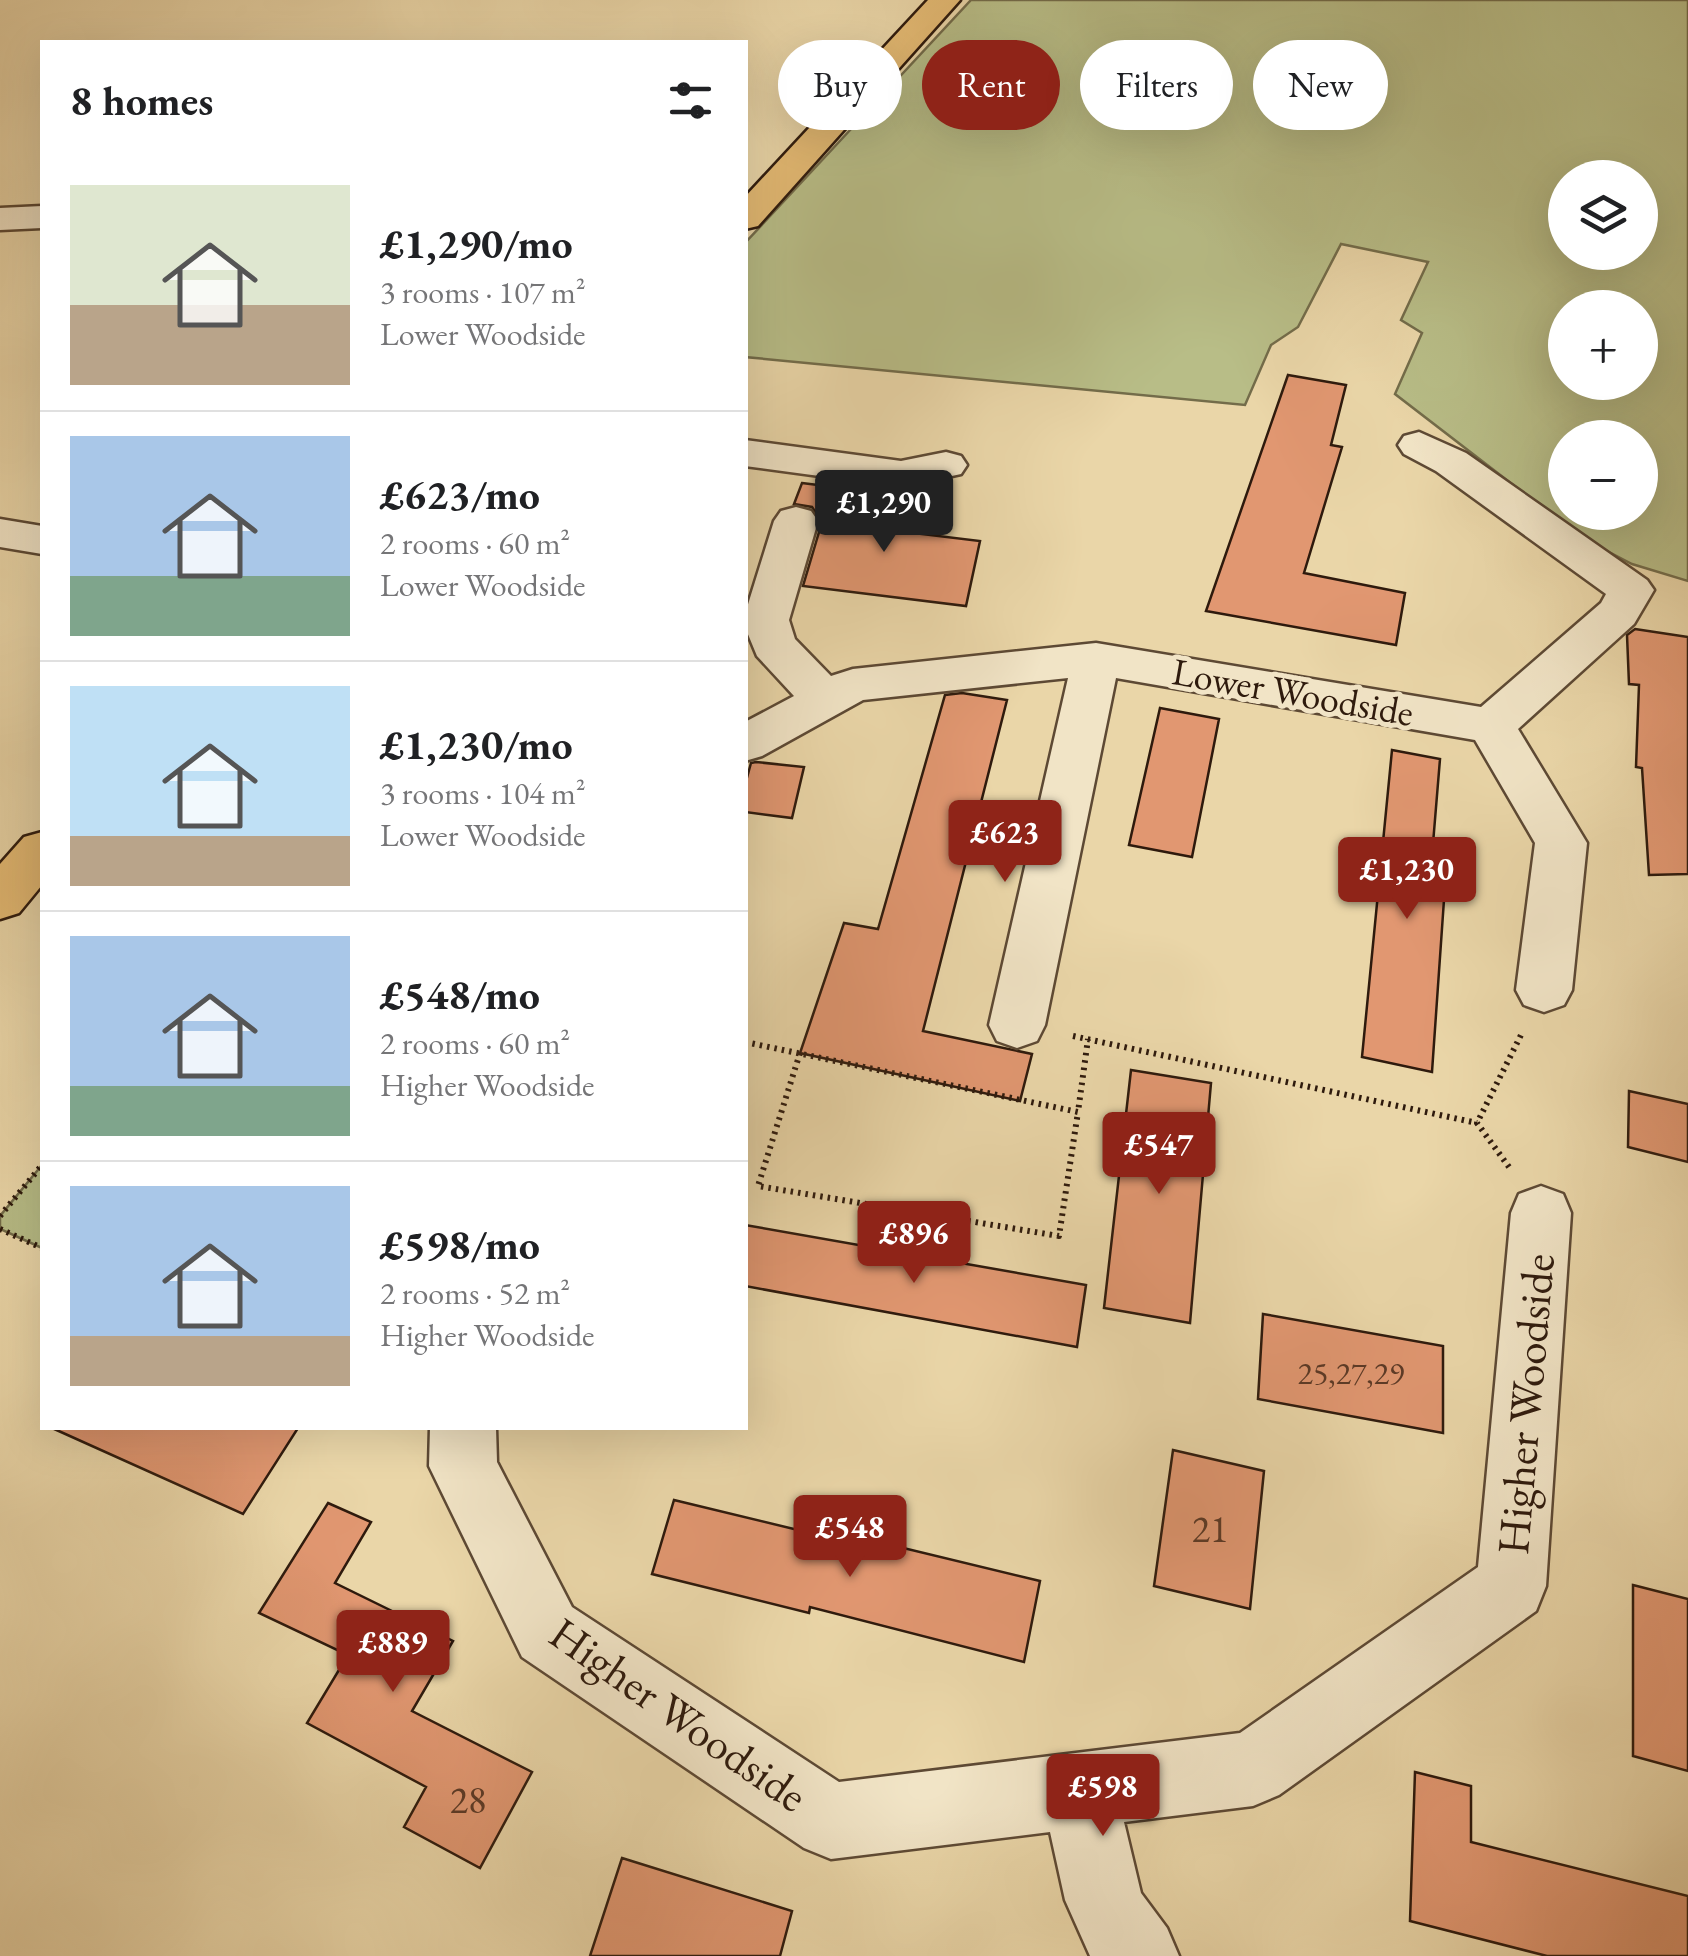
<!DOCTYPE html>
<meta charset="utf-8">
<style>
body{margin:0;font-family:"EB Garamond",serif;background:#f6f6f6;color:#202124;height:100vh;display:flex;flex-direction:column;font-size:38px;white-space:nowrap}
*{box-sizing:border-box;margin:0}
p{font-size:32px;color:#757577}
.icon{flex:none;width:55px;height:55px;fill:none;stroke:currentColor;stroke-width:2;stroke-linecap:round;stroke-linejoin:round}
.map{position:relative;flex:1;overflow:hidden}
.sheet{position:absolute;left:40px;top:40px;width:708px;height:1390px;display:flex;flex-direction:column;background:#fff;border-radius:0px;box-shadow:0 10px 40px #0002}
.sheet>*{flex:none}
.guide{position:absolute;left:778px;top:40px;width:760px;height:90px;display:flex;gap:20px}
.controls{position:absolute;left:1548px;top:160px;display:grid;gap:20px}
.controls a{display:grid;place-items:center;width:110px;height:110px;border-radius:50%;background:#fff;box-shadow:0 10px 40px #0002;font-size:50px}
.price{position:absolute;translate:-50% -85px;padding:0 22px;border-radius:10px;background:#8f2418;color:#fff;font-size:32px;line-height:65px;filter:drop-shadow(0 2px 5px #0008)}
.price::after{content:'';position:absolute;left:50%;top:60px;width:30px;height:22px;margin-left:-15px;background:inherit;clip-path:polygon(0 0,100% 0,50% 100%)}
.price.current{background:#222;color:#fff}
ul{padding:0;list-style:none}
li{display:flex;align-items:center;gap:30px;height:250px;padding:0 30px}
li+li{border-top:2px solid #e0e0e0}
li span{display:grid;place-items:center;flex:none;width:280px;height:200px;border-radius:0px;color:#555}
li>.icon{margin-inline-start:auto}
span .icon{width:120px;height:120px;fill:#fffc;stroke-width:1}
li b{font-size:42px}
h2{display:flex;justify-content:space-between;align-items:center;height:120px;padding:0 30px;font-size:42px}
.tag{padding:0 35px;border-radius:45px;background:#fff;box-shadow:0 10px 40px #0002;font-size:35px;line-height:90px}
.tag.current{background:#8f2418;color:#fff}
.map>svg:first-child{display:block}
.green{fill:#b8bd87;stroke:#736c4a;stroke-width:2.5;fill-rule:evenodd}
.building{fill:#e19771;stroke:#2e1a0d;stroke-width:2.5}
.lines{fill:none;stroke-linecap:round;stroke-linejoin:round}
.minor-casing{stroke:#5d4934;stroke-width:5}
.major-casing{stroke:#2e1a0d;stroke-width:5}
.path{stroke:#2e1a0d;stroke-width:6;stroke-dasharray:2.5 5;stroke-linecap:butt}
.minor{fill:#f1e4c6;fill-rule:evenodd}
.major{fill:#e5bb74;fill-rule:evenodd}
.labels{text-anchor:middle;stroke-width:10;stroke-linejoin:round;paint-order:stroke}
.number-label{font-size:32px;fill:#5b3926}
.street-label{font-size:38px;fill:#2e1a0d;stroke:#f1e4c6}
.near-number-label{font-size:38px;fill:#5b3926}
.near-street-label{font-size:45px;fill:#2e1a0d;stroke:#f1e4c6}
</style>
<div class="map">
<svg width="1688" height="1956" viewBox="0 0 1688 1956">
<rect width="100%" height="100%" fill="#ead6a8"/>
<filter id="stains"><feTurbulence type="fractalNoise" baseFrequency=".002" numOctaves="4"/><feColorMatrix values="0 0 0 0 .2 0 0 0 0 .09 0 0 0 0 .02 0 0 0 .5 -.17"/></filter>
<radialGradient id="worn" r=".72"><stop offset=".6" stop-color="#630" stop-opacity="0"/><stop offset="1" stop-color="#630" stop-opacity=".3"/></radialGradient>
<!-- green -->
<path class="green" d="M971 0H1688V581L1632 564 1582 538 1395 394 1422 333 1401 320 1428 262 1341 244 1298 327 1271 345 1245 405 745 357V243ZM1565 178H1640V252H1565ZM1565 308H1640V382H1565ZM1565 438H1640V512H1565Z
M42 1165V1248L0 1229V1216Z"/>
<!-- building -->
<path class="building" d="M1288 375 1346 385 1331 445 1342 447 1304 573 1405 593 1396 645 1206 611Z
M802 483 858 490 847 525 980 541 966 606 803 586 822 522 812 507 794 504Z
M1635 629 1688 637V874L1649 875 1642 768 1636 767 1639 685 1629 684 1627 635Z
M962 693 1007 700 923 1031 1032 1054 1020 1101 800 1053 844 923 878 929 945 695Z
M1160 708 1219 719 1192 857 1129 845Z
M1392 750 1440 759 1431 868 1446 871 1432 1072 1362 1057Z
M756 762 804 767 792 818 745 812V785L751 763Z
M1131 1070 1211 1083 1190 1323 1104 1308Z
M1629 1091 1688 1104V1162L1628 1147Z
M745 1225 1086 1285 1077 1347 745 1286Z
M1263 1314 1443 1346V1433L1258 1399Z
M52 1428H298L243 1514Z
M1173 1450 1264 1471 1250 1609 1154 1586Z
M674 1500 856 1544 858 1537 1040 1581 1024 1662 810 1607 809 1613 652 1574Z
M328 1503 371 1522 335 1583 453 1641 412 1711 532 1772 480 1868 404 1827 426 1787 307 1723 348 1655 259 1613Z
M1633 1585 1688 1599V1771L1633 1756Z
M1415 1772 1471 1786V1842L1688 1896V1956H1547L1410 1921Z
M622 1858 792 1911 780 1956H590Z"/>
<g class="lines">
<!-- minor casing -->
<g class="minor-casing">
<path id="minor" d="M42 206V228L0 230V208Z
M1419 432 1466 453 1647 580 1654 590 1634 624 1518 729 1587 843 1572 990 1564 1005 1544 1012 1524 1005 1516 990 1535 843 1475 740 1116 678 1045 1025 1037 1041 1017 1048 997 1041 989 1025 1068 678 863 700 762 756 745 761V722L794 696 757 656 745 627V614L774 521 781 511 796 507 811 511 818 521 789 620 795 639 831 676 853 669 1096 643 1481 707 1601 603 1606 594 1436 471 1404 454 1398 445 1404 436Z
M745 440 901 461 946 452 961 456 967 465 961 474 901 487 745 466Z
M0 519 42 526V554L0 547Z
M1541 1186 1563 1194 1571 1213 1546 1586 1536 1611 1279 1795 1253 1806 1124 1822 1141 1893 1167 1928 1179 1956H1090L1065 1900 1050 1832 831 1859 804 1848 522 1657 429 1466 430 1428H496L497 1462 572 1607 839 1782 1240 1733 1478 1567 1511 1213 1519 1194Z"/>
</g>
<!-- major casing -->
<g class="major-casing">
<path id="major" d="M928 0H960L758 226 745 229V197Z
M42 832V885L19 913 0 919V864L24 837Z"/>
</g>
<!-- path -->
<path class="path" d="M1073 1036 1477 1123
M745 1042 1078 1112 1088 1039
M800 1053 758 1186 1059 1236 1078 1112
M1509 1167 1477 1123 1521 1035
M0 1216 42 1165
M0 1229 42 1248"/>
<!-- minor -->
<use href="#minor" class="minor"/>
<!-- major -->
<use href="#major" class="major"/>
</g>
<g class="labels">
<!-- number labels -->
<g class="number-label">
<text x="1351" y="1384">25,27,29</text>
</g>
<!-- street labels -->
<g class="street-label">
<text transform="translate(1293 692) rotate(10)" y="13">Lower Woodside</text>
</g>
<!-- near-number labels -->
<g class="near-number-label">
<text x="1210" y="1542">21</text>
<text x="468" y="1813">28</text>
</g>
<!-- near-street labels -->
<g class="near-street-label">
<text transform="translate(1525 1404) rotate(-85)" y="16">Higher Woodside</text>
<text transform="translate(679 1714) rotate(35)" y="16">Higher Woodside</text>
</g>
</g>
<rect width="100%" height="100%" filter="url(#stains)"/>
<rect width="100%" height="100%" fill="url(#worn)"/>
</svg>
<div class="controls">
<a><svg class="icon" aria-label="layers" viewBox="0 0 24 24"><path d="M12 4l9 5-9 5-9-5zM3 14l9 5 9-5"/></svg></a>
<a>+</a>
<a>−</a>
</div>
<b class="price current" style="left:884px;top:555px">£1,290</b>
<b class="price" style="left:1005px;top:885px">£623</b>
<b class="price" style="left:1407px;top:922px">£1,230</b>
<b class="price" style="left:1159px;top:1197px">£547</b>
<b class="price" style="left:914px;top:1286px">£896</b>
<b class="price" style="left:850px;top:1580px">£548</b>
<b class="price" style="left:393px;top:1695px">£889</b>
<b class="price" style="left:1103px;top:1839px">£598</b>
<div class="guide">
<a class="tag">Buy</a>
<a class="tag current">Rent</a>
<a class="tag">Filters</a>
<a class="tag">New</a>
</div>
<section class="sheet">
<h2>8 homes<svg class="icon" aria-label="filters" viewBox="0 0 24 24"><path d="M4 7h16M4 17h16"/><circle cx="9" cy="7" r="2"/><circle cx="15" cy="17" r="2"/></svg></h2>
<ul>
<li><span style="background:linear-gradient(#dfe7d0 60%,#b9a48a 0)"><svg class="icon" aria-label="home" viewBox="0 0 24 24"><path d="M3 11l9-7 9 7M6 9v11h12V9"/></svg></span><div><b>£1,290/mo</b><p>3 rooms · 107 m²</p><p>Lower Woodside</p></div></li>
<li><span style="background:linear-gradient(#a9c7e8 70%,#7fa58c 0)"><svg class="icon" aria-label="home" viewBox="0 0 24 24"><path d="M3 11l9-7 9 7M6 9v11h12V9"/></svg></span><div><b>£623/mo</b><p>2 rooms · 60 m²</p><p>Lower Woodside</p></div></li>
<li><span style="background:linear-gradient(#bfe0f5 75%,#b9a48a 0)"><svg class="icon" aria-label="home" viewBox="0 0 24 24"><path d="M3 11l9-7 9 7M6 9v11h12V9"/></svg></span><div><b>£1,230/mo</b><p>3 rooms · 104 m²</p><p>Lower Woodside</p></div></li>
<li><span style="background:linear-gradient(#a9c7e8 75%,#7fa58c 0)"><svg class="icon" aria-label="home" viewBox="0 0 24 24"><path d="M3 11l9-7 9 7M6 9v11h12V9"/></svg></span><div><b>£548/mo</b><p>2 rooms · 60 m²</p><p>Higher Woodside</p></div></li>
<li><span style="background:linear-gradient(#a9c7e8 75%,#b9a48a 0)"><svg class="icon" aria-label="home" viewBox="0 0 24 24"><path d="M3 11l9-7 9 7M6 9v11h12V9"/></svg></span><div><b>£598/mo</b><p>2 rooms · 52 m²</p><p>Higher Woodside</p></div></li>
</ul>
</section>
</div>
